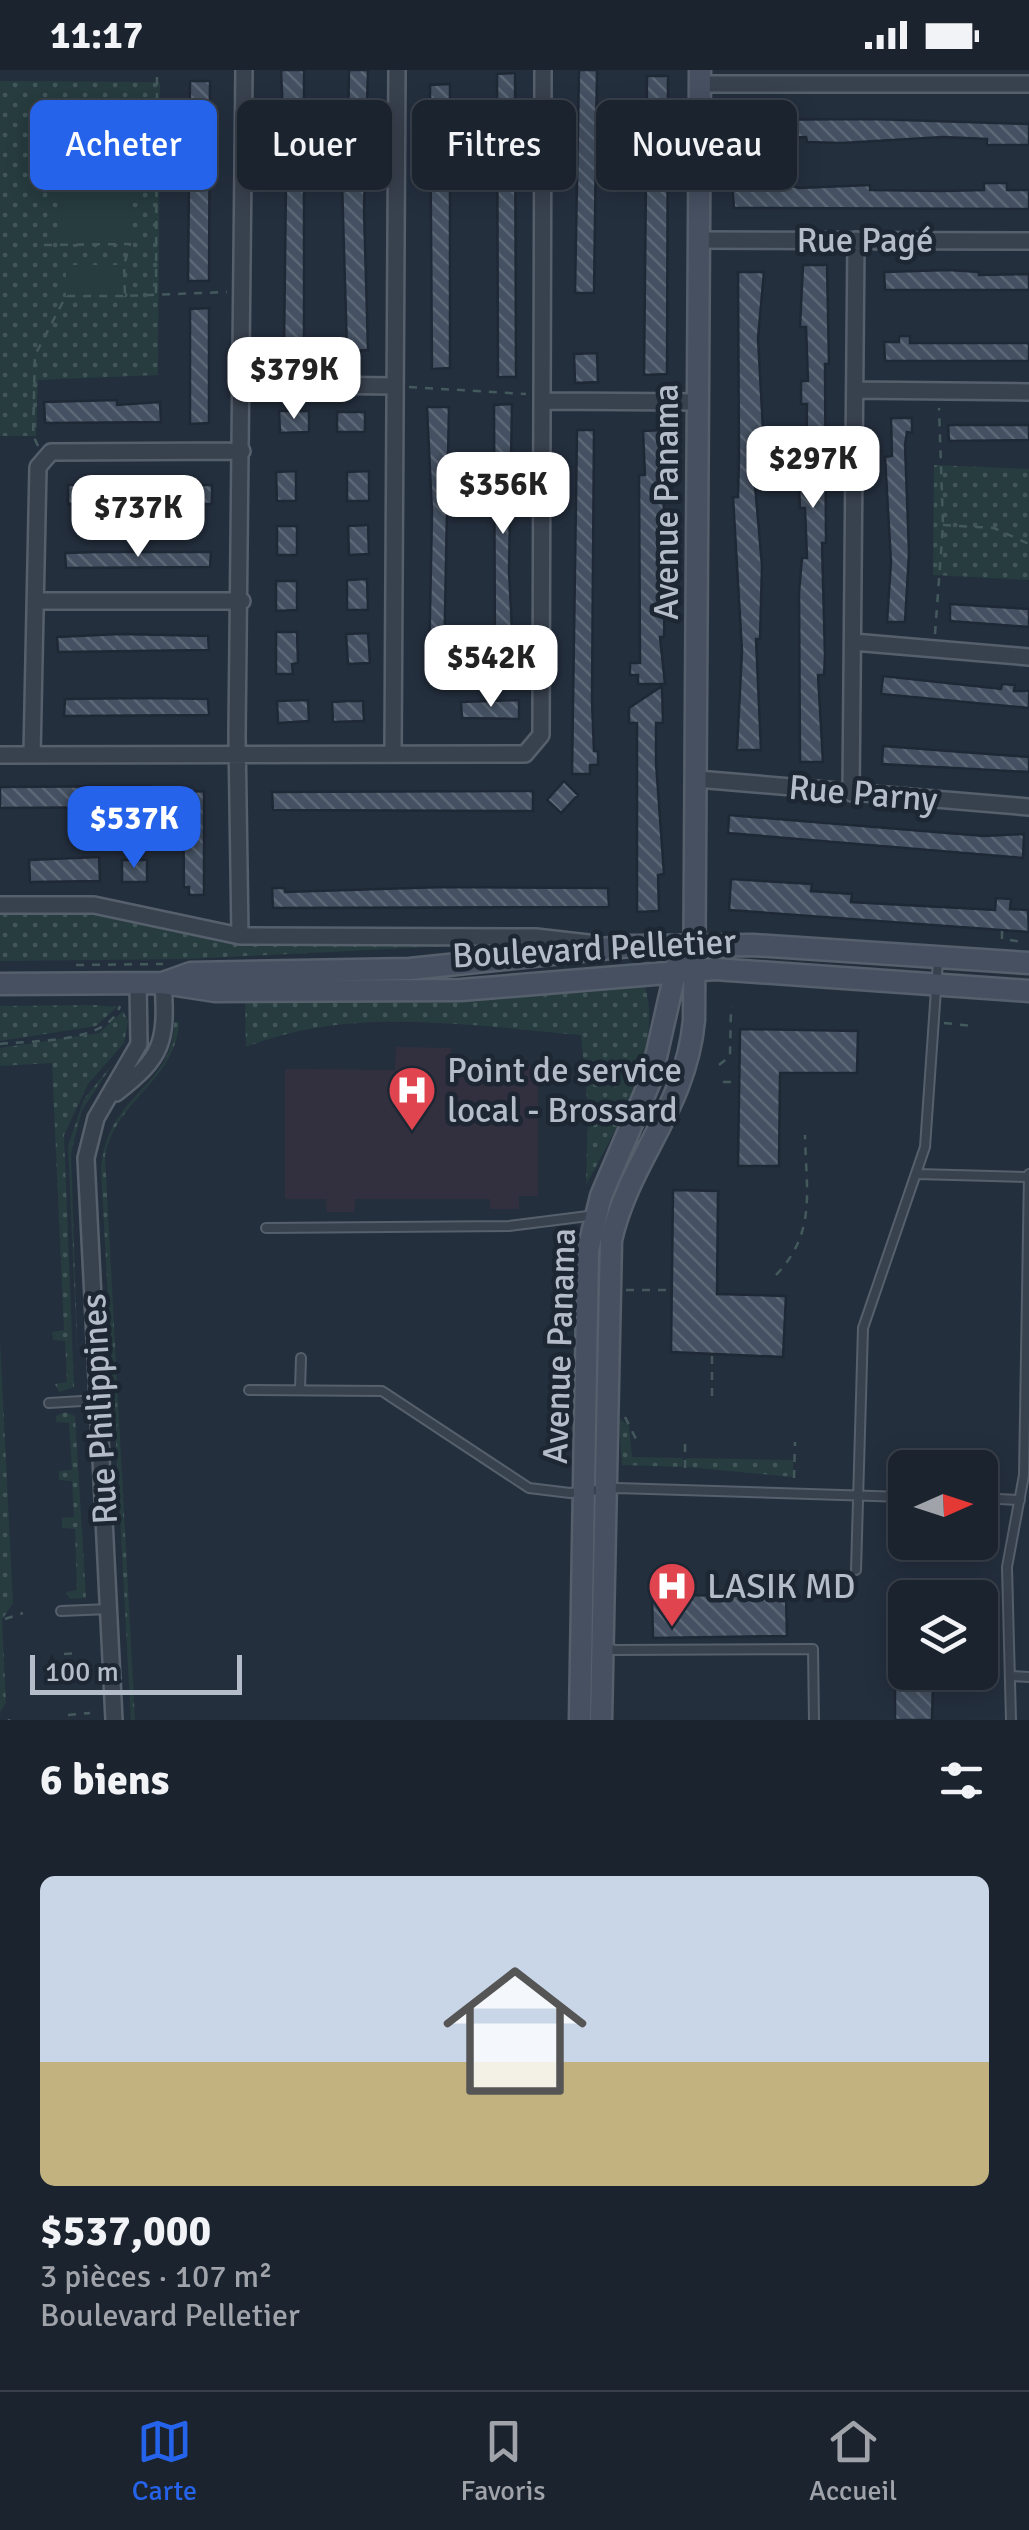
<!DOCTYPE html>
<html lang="fr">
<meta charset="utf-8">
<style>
body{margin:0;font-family:Signika,sans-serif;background:#242b36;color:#f1f3f6;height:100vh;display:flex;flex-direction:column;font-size:38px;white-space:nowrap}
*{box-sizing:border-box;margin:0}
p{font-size:32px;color:#a0a4aa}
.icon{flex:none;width:55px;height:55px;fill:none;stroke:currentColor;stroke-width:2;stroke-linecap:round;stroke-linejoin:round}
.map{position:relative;height:1650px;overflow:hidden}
.drawer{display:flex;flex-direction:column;background:#1b232e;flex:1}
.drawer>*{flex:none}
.guide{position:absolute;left:30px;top:30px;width:970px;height:90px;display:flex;gap:20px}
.needle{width:65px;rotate:87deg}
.fabs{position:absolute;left:888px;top:1380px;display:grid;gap:20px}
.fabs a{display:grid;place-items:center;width:110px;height:110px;border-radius:15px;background:#1b232e;box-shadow:0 5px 25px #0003,0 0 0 2px #39404a;font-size:50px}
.scale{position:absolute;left:30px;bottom:25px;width:212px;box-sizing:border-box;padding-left:10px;border:5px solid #b4bcc9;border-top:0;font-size:28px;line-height:35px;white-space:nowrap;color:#b4bcc9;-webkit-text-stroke:8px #1d2633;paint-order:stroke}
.price{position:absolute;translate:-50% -85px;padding:0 22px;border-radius:20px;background:#fff;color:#222;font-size:32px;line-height:65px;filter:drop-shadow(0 2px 5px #0008)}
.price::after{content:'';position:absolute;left:50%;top:60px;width:30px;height:22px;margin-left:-15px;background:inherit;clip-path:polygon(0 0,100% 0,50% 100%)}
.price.active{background:#2563eb;color:#fff}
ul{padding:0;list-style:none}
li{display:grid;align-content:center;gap:20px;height:530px;padding:0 40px}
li+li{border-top:2px solid #39404a}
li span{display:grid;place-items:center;height:310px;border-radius:15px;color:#555}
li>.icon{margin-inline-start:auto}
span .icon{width:180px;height:180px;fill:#fffc;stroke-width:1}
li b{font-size:42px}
h2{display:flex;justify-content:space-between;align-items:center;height:120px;padding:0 40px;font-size:42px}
.chip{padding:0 35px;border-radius:15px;background:#1b232e;box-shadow:0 5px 25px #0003,0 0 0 2px #39404a;font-size:35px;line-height:90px}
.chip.active{background:#2563eb;color:#fff}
.status{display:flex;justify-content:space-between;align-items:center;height:70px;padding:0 50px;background:#1b232e;direction:ltr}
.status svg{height:28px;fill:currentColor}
.tab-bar{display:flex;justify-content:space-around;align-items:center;height:140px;border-top:2px solid #39404a;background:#1b232e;font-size:28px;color:#a0a4aa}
.tab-bar a{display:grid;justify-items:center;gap:5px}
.tab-bar .active{color:#2563eb}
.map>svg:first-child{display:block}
.medical{fill:#32303f}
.grass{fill:url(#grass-dots)}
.garden{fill:#263c3f}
.building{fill:url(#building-back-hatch);stroke:#1f2835;stroke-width:2.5}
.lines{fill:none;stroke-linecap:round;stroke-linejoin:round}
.lane-casing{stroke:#565f6c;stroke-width:12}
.street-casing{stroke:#565f6c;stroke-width:20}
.secondary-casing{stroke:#565f6c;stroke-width:25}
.path{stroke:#44595c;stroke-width:2.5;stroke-dasharray:8 8;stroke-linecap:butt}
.lane{stroke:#38414e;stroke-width:8}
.street{stroke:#38414e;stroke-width:15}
.secondary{stroke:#465061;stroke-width:20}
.labels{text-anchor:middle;stroke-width:9;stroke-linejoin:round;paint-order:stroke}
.street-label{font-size:35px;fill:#b4bcc9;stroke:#1d2633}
.poi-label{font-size:35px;fill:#b4bcc9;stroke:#1d2633;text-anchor:start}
</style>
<div class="status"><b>11:17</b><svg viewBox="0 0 49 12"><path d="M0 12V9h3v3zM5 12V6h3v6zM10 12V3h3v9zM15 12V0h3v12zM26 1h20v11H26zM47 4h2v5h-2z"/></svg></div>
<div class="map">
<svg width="1029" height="1650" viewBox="0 0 1029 1650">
<defs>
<pattern id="grass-dots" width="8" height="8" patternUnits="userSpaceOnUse" patternTransform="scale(2.5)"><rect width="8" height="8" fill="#263c3f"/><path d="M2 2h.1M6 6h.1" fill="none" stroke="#435659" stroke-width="1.8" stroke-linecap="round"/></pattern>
<pattern id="building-back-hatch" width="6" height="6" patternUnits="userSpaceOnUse" patternTransform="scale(2.5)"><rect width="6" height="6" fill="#455162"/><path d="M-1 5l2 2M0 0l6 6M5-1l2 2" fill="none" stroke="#5d6877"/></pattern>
</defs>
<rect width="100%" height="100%" fill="#242f3e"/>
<!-- medical -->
<path class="medical" d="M396 977 451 978 452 995 538 996V1126H519V1139H490V1129H355L354 1142H327L326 1129H285V999L395 1000Z"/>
<!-- grass -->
<path class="grass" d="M0 11 160 12 158 305 38 310 36 366H0Z
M934 395 1029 399V510L933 505Z
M95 841 238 874H492L185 889 0 891V843Z
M638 913 645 917C664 977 615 1062 586 1115L588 1040 581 965C471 956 352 935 246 977L245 932 452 929Z
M94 935 117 937 96 956 0 971V936Z
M123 941 128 951 124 973 88 1014 64 1065 74 1317 59 1322 55 1314 67 1312 65 1271 53 1270 52 1262 64 1260 52 993 0 996V978L99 963Z
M174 952H179C176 1011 116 1029 105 1086L135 1650H131L101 1099C108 1020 174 1019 174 952Z
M114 992 82 1040 71 1083 78 1300 68 1076 84 1029Z
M0 1270 13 1533 2 1550 6 1633 0 1642Z
M65 1342 75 1346 86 1528 70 1529 66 1522 77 1520 75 1459 62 1458V1448L74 1447 72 1411 59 1410V1401L72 1400 69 1353 56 1352V1346Z
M619 1349 629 1355 632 1387 683 1388V1397L622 1395Z
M686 1388 793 1390V1407L686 1397Z"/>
<!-- garden -->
<path class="garden" d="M61 47H129L130 174H62Z
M66 195H124L125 226H66Z"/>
<!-- building -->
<path class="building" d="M281 0H304V279H284L286 111Z
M349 0H368L364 140 368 280 347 281 342 112H347Z
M579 0H597L594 223H575Z
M515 3 516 307H498L497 4Z
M647 6H668L667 304 644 305Z
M190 11H210L209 211H188Z
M450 14V298L432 299 430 15Z
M873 49 1029 54V75H987V69L943 67 842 73 807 72 806 67 733 70V50Z
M793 106V116L799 118 870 115V120L943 121 984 120V113H1007V120H1029V139L734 138 732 114H778V107Z
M803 195H827L829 294H825L826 473H822L825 587 824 605H818L823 692H800L799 522 802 488H807L805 438H800L799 416H806L807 334H801V311H808L806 257H800Z
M949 200 979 202V205L1029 204V220H885L884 202Z
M738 202H764L758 268 764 378 758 379 755 415 762 496 760 569H756L761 680H737L742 581 733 427H738L739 388Z
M209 238V353L190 354V239Z
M899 266H910V273H1029V291H885L884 272H899Z
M597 283 598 312 575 313 574 284Z
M117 330V335L160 332 161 352 45 353 44 332Z
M512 334 509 501 514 600 495 601 494 335Z
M427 337H449L444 595H429L432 442Z
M279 341H309V362L280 363Z
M337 342H365V362H337Z
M891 348H912V363L907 362 905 375 909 483 905 552H887L891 492 885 387 892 386Z
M948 355H1029V370L949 371Z
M577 360H594L592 631 594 681H598V695H590V704H572Z
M663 360 664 461 657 462 659 512H665L664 567H660L665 614H638V605H630V593H640L639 405H645L643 361Z
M296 401V431H277L276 402Z
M369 401V431H347V402Z
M68 415H212V434H68Z
M368 455 369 484 349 485 348 456Z
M277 456H297V485H277Z
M96 482H211L210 497 66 498 65 483Z
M367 509 368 540H347V510Z
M276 511H297V540L276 541Z
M950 534 1029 539V557L950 551Z
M276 562H297L298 593 292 594 293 604H276Z
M368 563 370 593 348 594 346 564Z
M120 564 208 566 209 580 58 582 57 567Z
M883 606 1001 619 1002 614 1015 615 1014 621H1029V638L881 624Z
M662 616 663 653H656V693L664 804 658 805 659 841 637 842V653H629V638Z
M150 628 208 629 209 645 64 646 65 629Z
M308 630 309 651 278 653 277 631Z
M519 630V649L462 648 461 632Z
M348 631H363L364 651 333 652 332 632Z
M883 676 1029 687V702L882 694Z
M564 711 578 725 561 743 547 730Z
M151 716V737L0 738V717Z
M204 721V825H189V817H184L183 722Z
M533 721V741L273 740 272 722Z
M729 745 984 766 1024 764 1023 788 728 763Z
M99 787 100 811 30 812 29 790Z
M122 790H147V812H122Z
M731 809 812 814 811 821 852 824 851 832 995 840 996 828 1011 829 1010 839 1028 840 1029 862 729 840Z
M445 817 608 818 609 837 273 838 272 818H285V822Z
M740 959 858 961 857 1003H780L779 1096H738Z
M673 1120 718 1121 717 1224 786 1226 783 1287 671 1282Z
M652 1525 786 1526 787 1566 653 1568Z
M895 1611H933L932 1650H895Z"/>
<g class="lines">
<!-- lane casing -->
<g class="lane-casing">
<path id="lane" d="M917 1104 1027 1107
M266 1158 509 1156 596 1145
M300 1319 301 1288
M249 1320 382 1321 529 1418 570 1423 617 1418 905 1427
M49 1333 98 1330
M980 1428 1020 1430
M856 1500 863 1258 925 1077 938 891
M61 1541 109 1539
M605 1576 614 1580 813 1579 814 1650
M1012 1606 1029 1607
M1011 1650 1007 1497 1024 1405 1029 1104"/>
</g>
<!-- street casing -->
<g class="street-casing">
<path id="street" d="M700 14H1029
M700 170 1029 171
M242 314 393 316
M855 320 1029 322
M544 331 699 332
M36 531H242
M853 572 1029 587
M393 682 397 0
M0 685 525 684 541 665 543 0
M32 685 38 397 51 382 242 381
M697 709 1029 737
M851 723 856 170
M0 835H94L240 866 536 867 597 874
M240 866 237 666 244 0
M116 1023C163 987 167 972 163 913
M114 1650 86 1088 96 1048 139 974 138 913"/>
</g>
<!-- secondary casing -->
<g class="secondary-casing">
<path id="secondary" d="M163 913 215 921 461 920 715 899 1029 921
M0 914 163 913 191 903 410 899 630 876 753 875 1029 893
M580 1650 588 1180 601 1126 651 1009 678 890
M601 1650 611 1170C629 1090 686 1039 694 950L700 0"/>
</g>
<!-- path -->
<path class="path" d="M44 175 130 174 124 195 125 226 227 222
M156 223 157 0
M409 317 526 324
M38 376 33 365 35 285 66 226H123
M943 455 994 458 1029 474
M935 564 943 455 939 338
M1002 861V869L1024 872
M76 895 163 894
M944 953 972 956
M0 974C33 970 108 974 120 936
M719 995 730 986 731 936
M723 1012H739
M776 1205C817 1162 806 1121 805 1065
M626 1220H671
M712 1326V1284
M625 1347 637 1371
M685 1398V1372
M794 1408 795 1372
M5 1549 23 1543
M64 1584 78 1583
M68 1645 90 1643
M9 1649V1650"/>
<!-- lane -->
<use href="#lane" class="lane"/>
<!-- street -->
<use href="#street" class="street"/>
<!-- secondary -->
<use href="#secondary" class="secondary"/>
</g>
<!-- icons -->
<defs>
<g id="hospital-pin" transform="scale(2.5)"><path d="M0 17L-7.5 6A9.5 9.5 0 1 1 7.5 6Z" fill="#e0444e" stroke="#1d2633"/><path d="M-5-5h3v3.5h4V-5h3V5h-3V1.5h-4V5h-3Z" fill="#fff"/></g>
</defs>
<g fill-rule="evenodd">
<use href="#hospital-pin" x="412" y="1020"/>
<use href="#hospital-pin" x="672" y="1516"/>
</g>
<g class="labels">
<!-- street labels -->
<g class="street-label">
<text x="865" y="182">Rue Pagé</text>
<text transform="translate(666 432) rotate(-90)" y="12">Avenue Panama</text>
<text transform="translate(863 723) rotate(5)" y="12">Rue Parny</text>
<text transform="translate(594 878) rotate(-3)" y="12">Boulevard Pelletier</text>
<text transform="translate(559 1276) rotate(-88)" y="12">Avenue Panama</text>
<text transform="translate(99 1339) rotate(-93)" y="12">Rue Philippines</text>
</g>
<!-- poi labels -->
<g class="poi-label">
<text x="447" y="1012">Point de service<tspan x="447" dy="40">local - Brossard</tspan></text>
<text x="707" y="1528">LASIK MD</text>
</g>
</g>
</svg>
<div class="fabs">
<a><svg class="needle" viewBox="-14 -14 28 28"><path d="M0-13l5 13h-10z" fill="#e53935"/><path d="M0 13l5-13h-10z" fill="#a0a4aa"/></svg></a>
<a><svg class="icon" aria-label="layers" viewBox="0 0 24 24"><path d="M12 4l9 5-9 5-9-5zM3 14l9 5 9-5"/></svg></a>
</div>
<div class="scale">100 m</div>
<b class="price" style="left:294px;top:352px">$379K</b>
<b class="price" style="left:813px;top:441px">$297K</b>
<b class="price" style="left:503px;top:467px">$356K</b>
<b class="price" style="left:138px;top:490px">$737K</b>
<b class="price" style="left:491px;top:640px">$542K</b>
<b class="price active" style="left:134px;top:801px">$537K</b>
<div class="guide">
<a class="chip active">Acheter</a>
<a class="chip">Louer</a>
<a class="chip">Filtres</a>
<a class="chip">Nouveau</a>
</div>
</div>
<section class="drawer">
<h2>6 biens<svg class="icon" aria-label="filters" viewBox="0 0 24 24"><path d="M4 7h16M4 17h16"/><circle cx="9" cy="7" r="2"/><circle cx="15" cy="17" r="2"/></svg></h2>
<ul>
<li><span style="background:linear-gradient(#c9d6e8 60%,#c2b280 0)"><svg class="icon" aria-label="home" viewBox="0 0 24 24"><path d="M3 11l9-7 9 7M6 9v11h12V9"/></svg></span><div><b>$537,000</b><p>3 pièces · 107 m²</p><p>Boulevard Pelletier</p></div></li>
</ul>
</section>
<nav class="tab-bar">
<a class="active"><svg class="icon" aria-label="map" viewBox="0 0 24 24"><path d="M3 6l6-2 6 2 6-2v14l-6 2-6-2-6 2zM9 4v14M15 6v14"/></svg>Carte</a>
<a><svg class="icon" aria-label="saved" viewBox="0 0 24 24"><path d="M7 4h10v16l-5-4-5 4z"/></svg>Favoris</a>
<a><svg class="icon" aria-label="home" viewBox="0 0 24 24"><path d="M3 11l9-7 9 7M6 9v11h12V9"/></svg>Accueil</a>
</nav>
